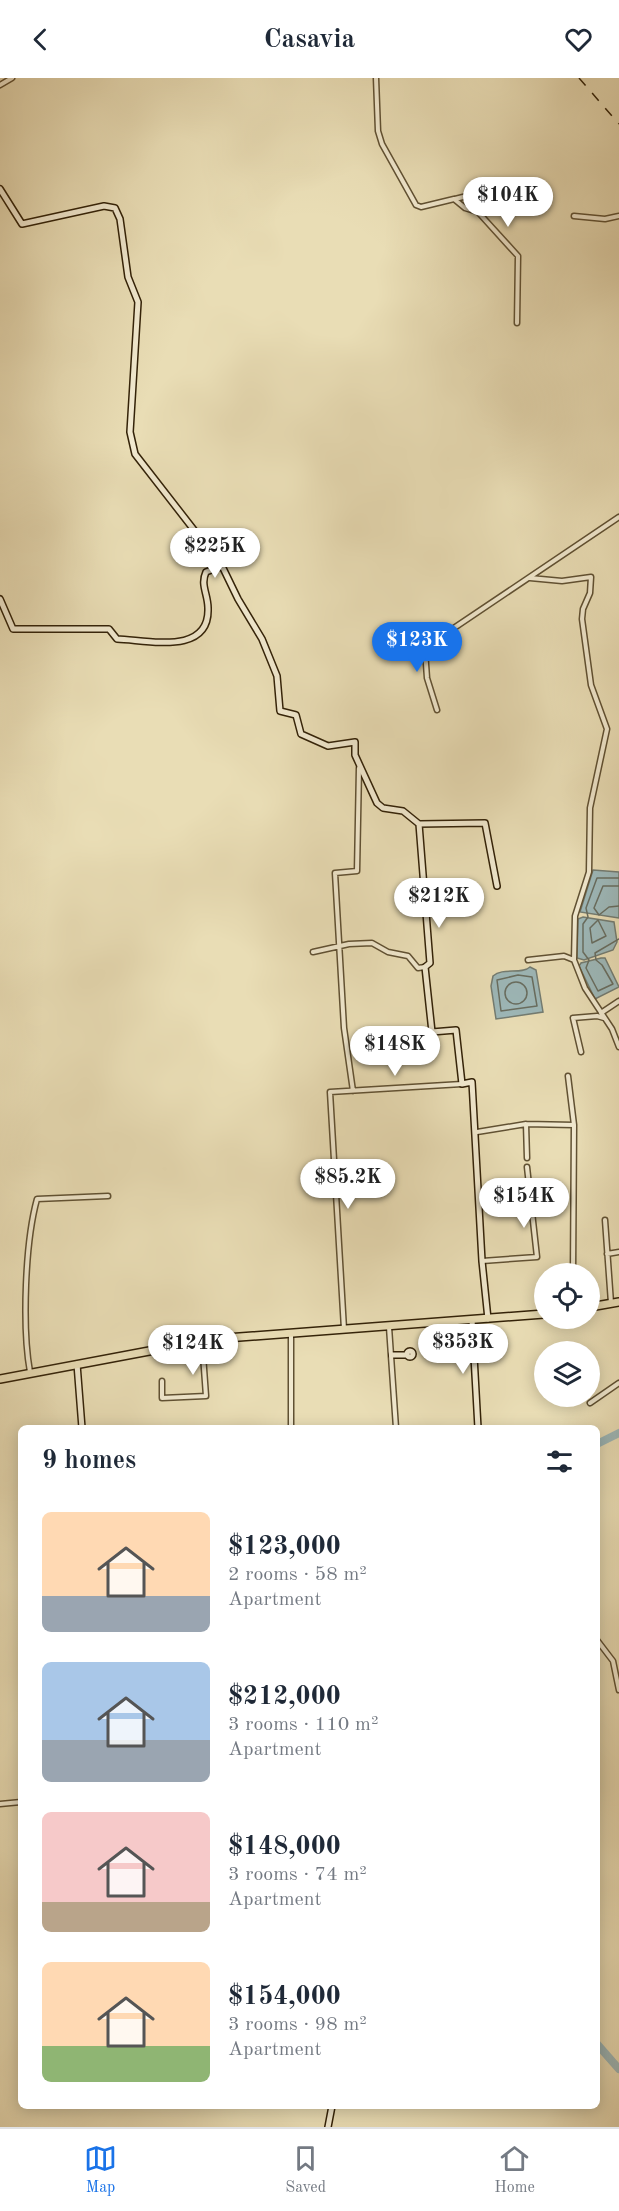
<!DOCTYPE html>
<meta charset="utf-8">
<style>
body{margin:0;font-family:"Old Standard TT",serif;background:#f2f2f3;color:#1f2937;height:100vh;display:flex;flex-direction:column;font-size:22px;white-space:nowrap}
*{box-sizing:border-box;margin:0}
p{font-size:20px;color:#747a83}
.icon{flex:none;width:33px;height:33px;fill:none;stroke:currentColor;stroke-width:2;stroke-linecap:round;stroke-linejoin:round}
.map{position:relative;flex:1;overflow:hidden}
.side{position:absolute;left:18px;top:1347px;width:582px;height:684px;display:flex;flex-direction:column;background:#fff;border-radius:9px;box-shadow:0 3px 15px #0003}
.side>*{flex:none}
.tools{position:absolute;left:534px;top:1185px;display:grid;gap:12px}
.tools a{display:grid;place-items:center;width:66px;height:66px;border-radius:50%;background:#fff;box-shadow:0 3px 15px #0003;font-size:30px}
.price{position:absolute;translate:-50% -51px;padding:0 14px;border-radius:21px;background:#fff;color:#222;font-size:20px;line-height:39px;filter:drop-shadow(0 2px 3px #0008)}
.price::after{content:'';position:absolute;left:50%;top:36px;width:18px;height:14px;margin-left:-9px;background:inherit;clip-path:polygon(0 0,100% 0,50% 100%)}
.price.active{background:#1a73e8;color:#fff}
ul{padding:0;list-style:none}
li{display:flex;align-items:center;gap:18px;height:150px;padding:0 24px}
li span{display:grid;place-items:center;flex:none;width:168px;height:120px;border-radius:9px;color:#555}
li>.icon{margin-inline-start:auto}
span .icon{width:72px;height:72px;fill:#fffc;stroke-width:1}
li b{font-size:26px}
h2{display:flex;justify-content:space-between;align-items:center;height:72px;padding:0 24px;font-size:26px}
header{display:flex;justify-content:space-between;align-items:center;height:78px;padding:0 24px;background:#fff;font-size:27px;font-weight:800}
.tab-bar{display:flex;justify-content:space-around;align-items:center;height:84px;border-top:2px solid #e0e1e3;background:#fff;font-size:16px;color:#747a83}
.tab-bar a{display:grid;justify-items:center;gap:3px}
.tab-bar .active{color:#1a73e8}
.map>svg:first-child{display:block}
.water{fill:#9db8b9;stroke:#737c72;stroke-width:1.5}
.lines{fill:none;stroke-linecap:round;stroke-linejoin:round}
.shore{stroke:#686d60;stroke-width:1.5}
.river{stroke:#9db8b9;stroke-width:8}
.street-casing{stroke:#605133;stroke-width:7}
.secondary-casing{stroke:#332208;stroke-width:8}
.highway-casing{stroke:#332208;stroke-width:10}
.street{stroke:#f1e9cf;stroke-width:4}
.secondary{stroke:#f1e9cf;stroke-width:5}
.highway{stroke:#e9ddb5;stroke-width:7}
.rail{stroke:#332208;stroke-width:1.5;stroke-dasharray:10 10;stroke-linecap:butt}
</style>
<header><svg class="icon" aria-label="back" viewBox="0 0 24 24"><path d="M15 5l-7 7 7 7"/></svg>Casavia<svg class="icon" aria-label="heart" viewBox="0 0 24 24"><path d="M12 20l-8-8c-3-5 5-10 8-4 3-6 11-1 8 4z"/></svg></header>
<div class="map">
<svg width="619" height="2049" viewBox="0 0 619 2049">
<rect width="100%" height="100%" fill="#e9ddb5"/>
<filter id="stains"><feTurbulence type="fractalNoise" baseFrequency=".00333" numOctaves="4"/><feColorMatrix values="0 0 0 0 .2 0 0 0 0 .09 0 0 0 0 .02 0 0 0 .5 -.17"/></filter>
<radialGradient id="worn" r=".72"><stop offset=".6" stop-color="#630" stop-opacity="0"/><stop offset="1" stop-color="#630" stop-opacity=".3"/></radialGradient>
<!-- water -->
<path class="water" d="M593 792 619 794V840L580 834Z
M583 839 614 844 617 864 613 872 584 882 577 880 578 841Z
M601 880H605L619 909 595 921 579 888 581 885Z
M530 889 536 892 543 934 496 941 491 908 493 898C503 889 521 897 530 889Z"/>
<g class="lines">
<!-- shore -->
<path class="shore" d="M619 800H597L586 830 588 839 583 846V874L589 882 586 890 598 913 613 906 602 887 596 882 595 875 619 861
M619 808H603L594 830 599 837 609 829 619 828
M598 842 606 858 592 865 590 850Z
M518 897 532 899 537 928 501 933 497 902Z
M505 915a11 11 0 1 1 22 0a11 11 0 1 1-22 0Z"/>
<!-- river -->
<path class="river" d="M597 1366 619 1355
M597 1966 619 1991"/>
<!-- street casing -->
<g class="street-casing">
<path id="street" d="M376 0 378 53 382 66 416 127 421 129 454 121 465 130 478 134 518 178 517 245
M0 7 12 0
M455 121 483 114
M574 138 605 141 619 138
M530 500 562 503 591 499 590 515 583 531 582 541 591 607 607 651 590 730 589 794 575 838 574 882 585 910 612 951 619 969
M423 559 421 563 425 572 427 600 437 632
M425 574 451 552 619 439
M313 874 349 866 372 865 388 874 408 878 418 890 425 889
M528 882 564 878 574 882
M601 935 619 923
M581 974 573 940 597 938 604 940
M568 998 574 1047
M353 1013 344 950 335 795 357 793 359 690
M526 1046 527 1080
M477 1054 526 1046 574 1047 573 1196
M605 1142 611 1225
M607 1176 619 1174
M482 1183 537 1179 527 1089
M389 1249 396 1350
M344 1251 330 1014 462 1006
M291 1256V1350
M30 1294C22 1249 25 1165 37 1121L108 1118
M162 1303V1320L206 1318 202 1263
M590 1325 619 1305
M597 1562 613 1583 619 1612
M0 1726 21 1724"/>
</g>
<!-- secondary casing -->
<g class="secondary-casing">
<path id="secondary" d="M0 111 22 146 104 128 115 130 120 141 128 199 138 224 130 354 135 376 222 488 238 521 262 561 277 598 280 633 296 637 301 656 328 668 355 664V677L377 725 383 730 403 733 419 746
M0 521 13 551H109L117 561C148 562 210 578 208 530 208 516 200 507 206 494L222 488
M488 1241 482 1183 472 1004 462 1006 456 952 432 954 425 889 430 885 419 746 485 745 497 808
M472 1242 478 1350
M407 1276a3 3 0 1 1 6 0a3 3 0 1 1-6 0Z
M392 1277H407
M77 1286 82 1350
M328 2049 332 2028"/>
</g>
<!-- highway casing -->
<g class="highway-casing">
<path id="highway" d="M590 1229 619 1224
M0 1301 213 1261 544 1236"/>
</g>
<!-- street -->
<use href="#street" class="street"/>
<!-- secondary -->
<use href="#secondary" class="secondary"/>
<!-- highway -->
<use href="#highway" class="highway"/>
<!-- rail -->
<path class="rail" d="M579 0 619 46"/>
</g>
<rect width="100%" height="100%" filter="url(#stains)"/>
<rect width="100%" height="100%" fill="url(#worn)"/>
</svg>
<div class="tools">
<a><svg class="icon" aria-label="locate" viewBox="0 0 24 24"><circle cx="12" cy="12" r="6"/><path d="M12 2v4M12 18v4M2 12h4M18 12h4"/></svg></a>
<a><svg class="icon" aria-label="layers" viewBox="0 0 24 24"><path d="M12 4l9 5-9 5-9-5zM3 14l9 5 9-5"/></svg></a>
</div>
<b class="price" style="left:508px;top:150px">$104K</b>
<b class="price" style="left:215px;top:501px">$225K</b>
<b class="price active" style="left:417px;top:595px">$123K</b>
<b class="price" style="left:439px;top:851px">$212K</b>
<b class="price" style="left:395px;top:999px">$148K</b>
<b class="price" style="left:348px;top:1132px">$85.2K</b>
<b class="price" style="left:524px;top:1151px">$154K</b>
<b class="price" style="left:463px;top:1297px">$353K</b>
<b class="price" style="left:193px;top:1298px">$124K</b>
<section class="side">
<h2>9 homes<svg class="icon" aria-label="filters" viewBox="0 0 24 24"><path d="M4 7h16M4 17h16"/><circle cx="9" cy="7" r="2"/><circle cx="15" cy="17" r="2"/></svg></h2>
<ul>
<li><span style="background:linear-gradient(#ffd9b3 70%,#9aa5b1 0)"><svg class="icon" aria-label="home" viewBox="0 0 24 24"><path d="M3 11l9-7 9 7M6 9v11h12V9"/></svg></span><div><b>$123,000</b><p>2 rooms · 58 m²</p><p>Apartment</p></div></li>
<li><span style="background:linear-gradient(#a9c7e8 65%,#9aa5b1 0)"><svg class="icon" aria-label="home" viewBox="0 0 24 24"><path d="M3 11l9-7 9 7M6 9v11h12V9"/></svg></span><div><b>$212,000</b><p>3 rooms · 110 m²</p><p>Apartment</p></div></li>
<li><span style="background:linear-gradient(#f6c9c9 75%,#b9a48a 0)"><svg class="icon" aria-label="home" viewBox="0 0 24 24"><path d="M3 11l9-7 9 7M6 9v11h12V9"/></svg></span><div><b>$148,000</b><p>3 rooms · 74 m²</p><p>Apartment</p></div></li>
<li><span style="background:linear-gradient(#ffd9b3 70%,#8fb573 0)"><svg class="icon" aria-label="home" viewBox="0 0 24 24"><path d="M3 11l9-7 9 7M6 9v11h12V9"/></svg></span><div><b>$154,000</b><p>3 rooms · 98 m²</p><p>Apartment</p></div></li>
</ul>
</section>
</div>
<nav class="tab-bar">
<a class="active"><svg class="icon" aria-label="map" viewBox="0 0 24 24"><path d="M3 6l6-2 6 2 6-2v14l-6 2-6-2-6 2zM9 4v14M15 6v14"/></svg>Map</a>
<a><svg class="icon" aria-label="saved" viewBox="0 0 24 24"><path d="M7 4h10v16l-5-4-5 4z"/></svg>Saved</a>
<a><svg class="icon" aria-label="home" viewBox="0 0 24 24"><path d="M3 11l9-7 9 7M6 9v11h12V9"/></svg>Home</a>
</nav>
